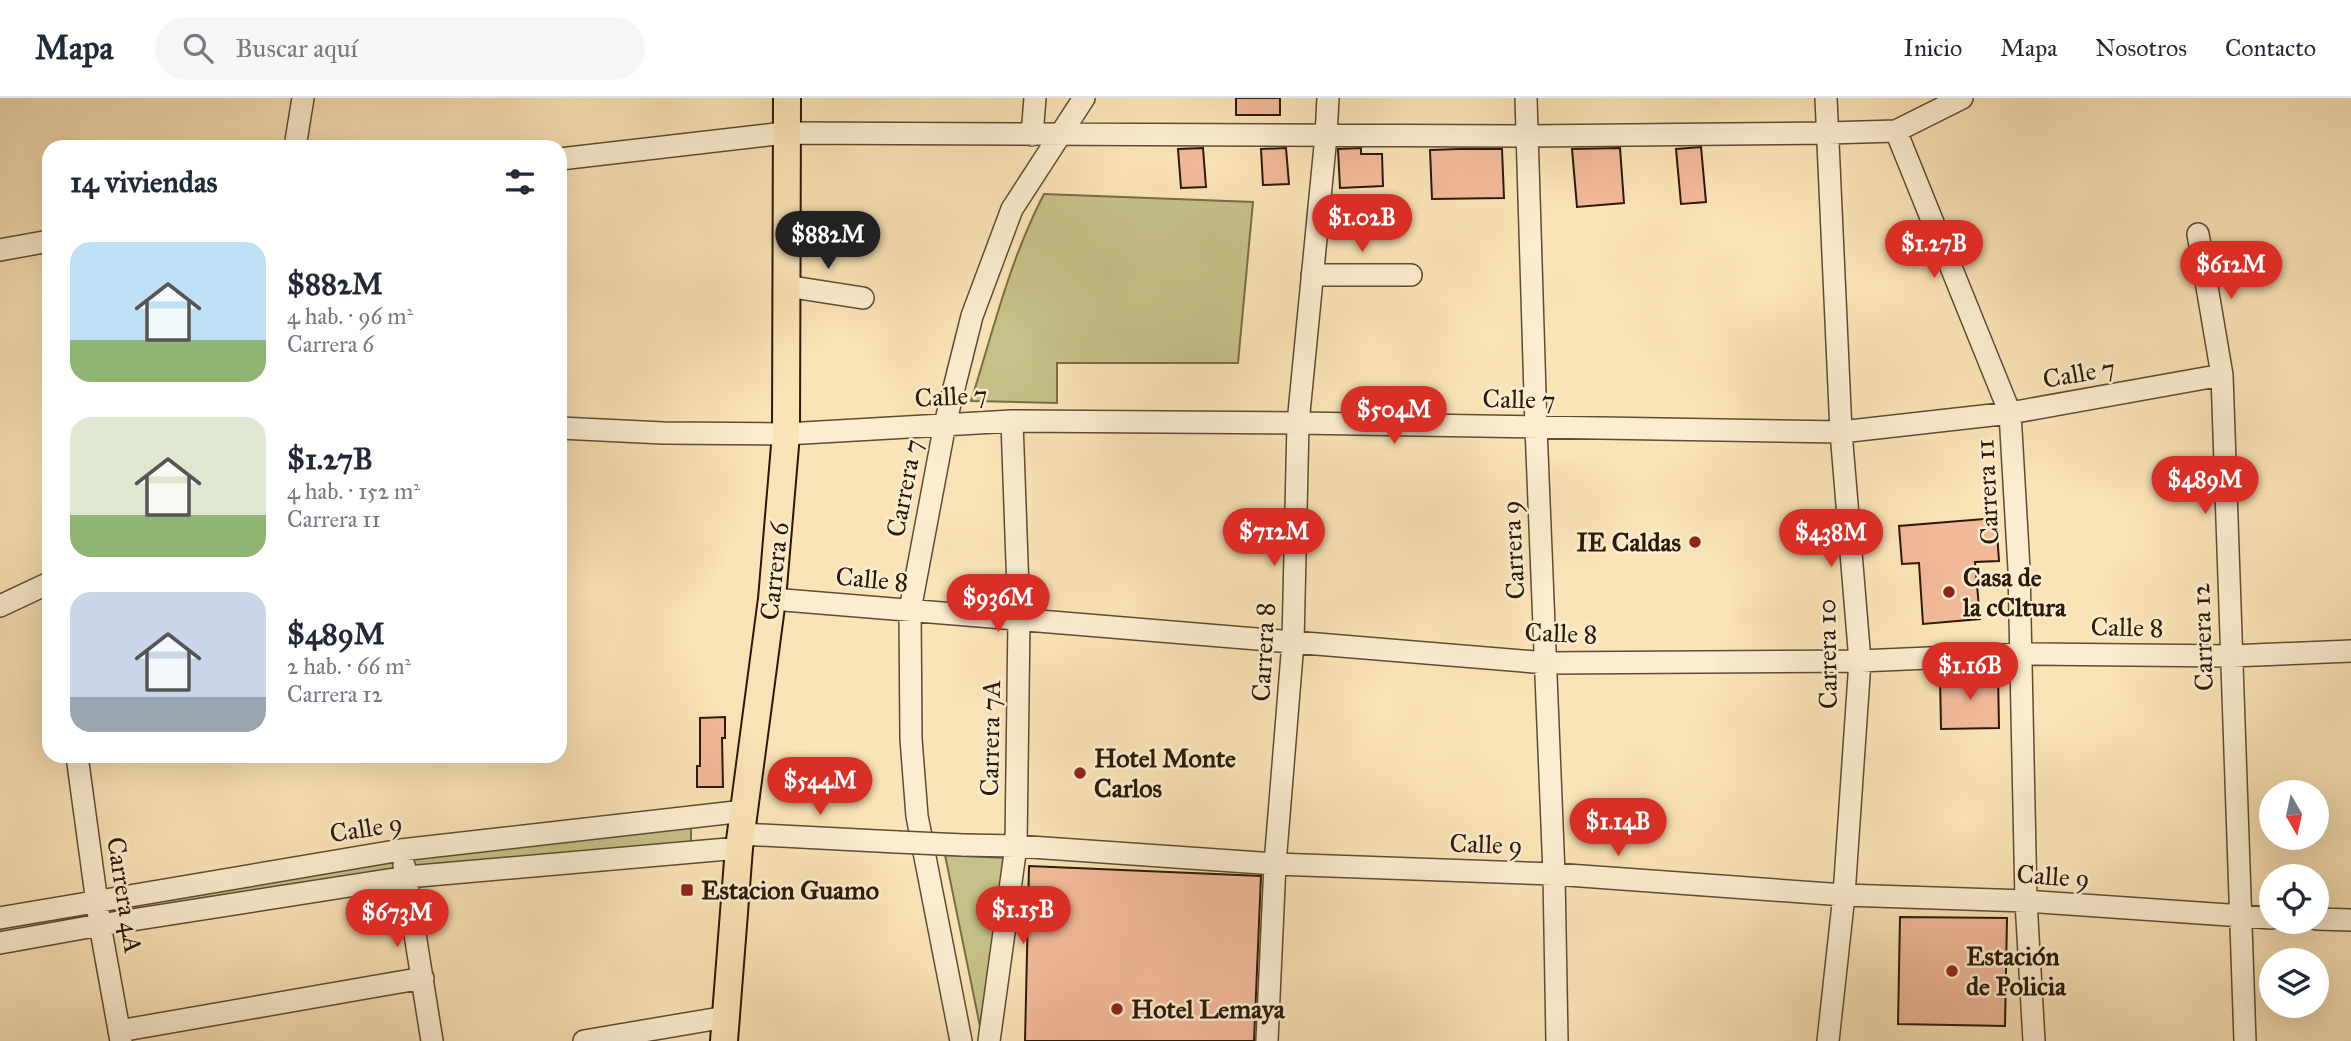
<!DOCTYPE html>
<html lang="es">
<meta charset="utf-8">
<style>
body{margin:0;font-family:"IM FELL Great Primer",serif;background:#f6f6f7;color:#1f2937;height:100vh;display:flex;flex-direction:column;font-size:26px;white-space:nowrap}
*{box-sizing:border-box;margin:0}
p{font-size:23px;color:#747a83}
.icon{flex:none;width:38px;height:38px;fill:none;stroke:currentColor;stroke-width:2;stroke-linecap:round;stroke-linejoin:round}
.map{position:relative;flex:1;overflow:hidden}
.details{position:absolute;left:42px;top:42px;width:525px;height:623px;display:flex;flex-direction:column;background:#fff;border-radius:21px;box-shadow:0 7px 28px #0002}
.details>*{flex:none}
.needle{width:46px;rotate:171deg}
.controls{position:absolute;left:2259px;top:682px;display:grid;gap:14px}
.controls a{display:grid;place-items:center;width:70px;height:70px;border-radius:50%;background:#fff;box-shadow:0 7px 28px #0002;font-size:35px}
.price{position:absolute;translate:-50% -60px;padding:0 16px;border-radius:24px;background:#d93025;color:#fff;font-size:23px;line-height:46px;filter:drop-shadow(0 2px 4px #0008)}
.price::after{content:'';position:absolute;left:50%;top:42px;width:21px;height:16px;margin-left:-10px;background:inherit;clip-path:polygon(0 0,100% 0,50% 100%)}
.price.active{background:#222;color:#fff}
ul{padding:0;list-style:none}
li{display:flex;align-items:center;gap:21px;height:175px;padding:0 28px}
li span{display:grid;place-items:center;flex:none;width:196px;height:140px;border-radius:21px;color:#555}
li>.icon{margin-inline-start:auto}
span .icon{width:84px;height:84px;fill:#fffc;stroke-width:1}
li b{font-size:30px}
h2{display:flex;justify-content:space-between;align-items:center;height:84px;padding:0 28px;font-size:30px}
header{display:flex;align-items:center;gap:42px;box-sizing:border-box;height:98px;padding:0 35px;background:#fff;border-bottom:2px solid #e0e1e3}
header strong{font-size:33px}
nav{display:flex;gap:38px;margin-inline-start:auto;font-size:24px}
.search{width:490px;height:63px;background:#f6f6f7;display:flex;align-items:center;gap:18px;box-sizing:border-box;padding:0 24px;border-radius:38px;color:#747a83;font-size:26px}
.map>svg:first-child{display:block}
.green{fill:#c6c188;stroke:#786d48;stroke-width:2}
.building{fill:#f1b999;stroke:#2b1907;stroke-width:2}
.lines{fill:none;stroke-linecap:round;stroke-linejoin:round}
.minor-casing{stroke:#5f4c33;stroke-width:24}
.major-casing{stroke:#2b1907;stroke-width:30}
.minor{stroke:#fcedd0;stroke-width:21}
.major{stroke:#fae3b6;stroke-width:26}
.minor-bridge-casing{stroke:#5f4c33;stroke-width:24;stroke-linecap:butt}
.minor-bridge{stroke:#fcedd0;stroke-width:21}
.poi-dot{fill:#8f2418;stroke:#fcedd0;stroke-width:2.5}
.labels{text-anchor:middle;stroke-width:5;stroke-linejoin:round;paint-order:stroke}
.street-label{font-size:26px;fill:#2b1907;stroke:#fcedd0}
.poi-label{font-size:26px;font-weight:bold;fill:#2b1907;stroke:#fcedd0;text-anchor:start}
</style>
<header>
<strong>Mapa</strong>
<div class="search"><svg class="icon" aria-label="search" viewBox="0 0 24 24"><circle cx="10" cy="10" r="6"/><path d="M15 15l6 6"/></svg>Buscar aquí</div>
<nav><a>Inicio</a><a>Mapa</a><a>Nosotros</a><a>Contacto</a></nav>
</header>
<div class="map">
<svg width="2351" height="943" viewBox="0 0 2351 943">
<rect width="100%" height="100%" fill="#fae3b6"/>
<filter id="stains"><feTurbulence type="fractalNoise" baseFrequency=".00286" numOctaves="4"/><feColorMatrix values="0 0 0 0 .2 0 0 0 0 .09 0 0 0 0 .02 0 0 0 .5 -.17"/></filter>
<radialGradient id="worn" r=".72"><stop offset=".6" stop-color="#630" stop-opacity="0"/><stop offset="1" stop-color="#630" stop-opacity=".3"/></radialGradient>
<!-- green -->
<path class="green" d="M1044 96 1253 104 1238 265H1057V305L971 303C993 233 1010 161 1044 96Z
M691 726V748L411 775 410 756Z
M945 757 1006 760 983 943Z
M395 759 399 776 116 821 114 806Z
M84 809 86 825 0 840V824Z"/>
<!-- building -->
<path class="building" d="M1236 0H1280V17H1236Z
M1701 49 1706 104 1681 106 1676 51Z
M1203 50 1206 89 1181 90 1178 51Z
M1286 50 1289 86 1263 87 1261 51Z
M1361 50V56H1382L1383 88 1340 90 1338 51Z
M1620 50 1624 105 1577 109 1572 51Z
M1459 51H1502L1504 100 1432 101 1430 52Z
M1996 420 1999 463 1975 464 1980 521 1923 526 1919 465 1902 466 1899 428Z
M1998 576 1999 630 1941 631 1940 578Z
M725 619V640H722L723 689H697V668H700V620Z
M1029 768 1261 778 1254 943H1025Z
M1900 819 2007 820 2005 928 1898 926Z"/>
<g class="lines">
<!-- minor casing -->
<g class="minor-casing">
<path id="minor" d="M1526 0 1536 329 1554 776 1557 943
M1826 0 1841 334 1860 563 1844 797 1828 943
M1896 33 2010 315 2019 471 2026 803 2034 943
M1032 37 1035 0
M295 49 303 0
M560 61 785 35 1527 38 1828 35 1896 33 1962 0
M2198 136 2222 277 2245 943
M0 152 49 143
M1312 177H1411
M786 188 863 200
M560 330 663 335 786 336 1012 323 1298 325 1841 334 2010 315 2222 277
M772 501 1547 565 1860 563 2021 556 2231 558 2351 553
M0 508 49 485
M77 658 100 827 121 943
M741 736 897 744
M963 747 1016 748 1275 766 1554 776 1844 797 2026 803 2272 820
M404 767 432 943
M0 820 401 752 744 713
M2317 821 2351 822
M0 845 100 827 407 779 739 750
M119 933 423 880
M584 943 726 919
M961 943 917 718 911 641 910 512 945 326 972 218 1012 111 1084 0
M989 943 1016 748 1019 521 1012 323
M1267 943 1275 766 1293 544 1298 325 1326 38 1328 0"/>
</g>
<!-- major casing -->
<g class="major-casing">
<path id="major" d="M724 943 739 750 772 501 786 336 787 0"/>
</g>
<!-- minor -->
<use href="#minor" class="minor"/>
<!-- major -->
<use href="#major" class="major"/>
<!-- minor-bridge casing -->
<g class="minor-bridge-casing">
<path id="minor-bridge" d="M897 744 963 747"/>
</g>
<!-- minor-bridge -->
<use href="#minor-bridge" class="minor-bridge"/>
</g>
<!-- markers -->
<g class="poi-dot">
<circle cx="1695" cy="444" r="7"/>
<circle cx="1949" cy="494" r="7"/>
<circle cx="1080" cy="675" r="7"/>
<rect x="680" y="785" width="14" height="14" rx="3.5"/>
<circle cx="1952" cy="873" r="7"/>
<circle cx="1117" cy="911" r="7"/>
</g>
<g class="labels">
<!-- street labels -->
<g class="street-label">
<text transform="translate(2079 275) rotate(-10)" y="9">Calle 7</text>
<text transform="translate(951 298) rotate(-3)" y="9">Calle 7</text>
<text transform="translate(1519 301) rotate(1)" y="9">Calle 7</text>
<text transform="translate(904 390) rotate(-79)" y="9">Carrera 7</text>
<text transform="translate(1987 394) rotate(-93)" y="9">Carrera 11</text>
<text transform="translate(1513 452) rotate(-93)" y="9">Carrera 9</text>
<text transform="translate(774 473) rotate(-84)" y="9">Carrera 6</text>
<text transform="translate(872 481) rotate(5)" y="9">Calle 8</text>
<text transform="translate(2127 529) rotate(1)" y="9">Calle 8</text>
<text transform="translate(1561 535) rotate(2)" y="9">Calle 8</text>
<text transform="translate(2202 539) rotate(-92)" y="9">Carrera 12</text>
<text transform="translate(1263 554) rotate(-87)" y="9">Carrera 8</text>
<text transform="translate(1827 556) rotate(-91)" y="9">Carrera 10</text>
<text transform="translate(990 640) rotate(-89)" y="9">Carrera 7A</text>
<text transform="translate(366 730) rotate(-9)" y="9">Calle 9</text>
<text transform="translate(1486 746) rotate(2)" y="9">Calle 9</text>
<text transform="translate(2053 778) rotate(4)" y="9">Calle 9</text>
<text transform="translate(125 797) rotate(81)" y="9">Carrera 4A</text>
</g>
<!-- poi labels -->
<g class="poi-label">
<text x="1681" y="453" text-anchor="end">IE Caldas</text>
<text x="1963" y="488">Casa de<tspan x="1963" dy="30">la cCltura</tspan></text>
<text x="1094" y="669">Hotel Monte<tspan x="1094" dy="30">Carlos</tspan></text>
<text x="701" y="801">Estacion Guamo</text>
<text x="1966" y="867">Estación<tspan x="1966" dy="30">de Policia</tspan></text>
<text x="1131" y="920">Hotel Lemaya</text>
</g>
</g>
<rect width="100%" height="100%" filter="url(#stains)"/>
<rect width="100%" height="100%" fill="url(#worn)"/>
</svg>
<div class="controls">
<a><svg class="needle" viewBox="-14 -14 28 28"><path d="M0-13l5 13h-10z" fill="#e53935"/><path d="M0 13l5-13h-10z" fill="#747a83"/></svg></a>
<a><svg class="icon" aria-label="locate" viewBox="0 0 24 24"><circle cx="12" cy="12" r="6"/><path d="M12 2v4M12 18v4M2 12h4M18 12h4"/></svg></a>
<a><svg class="icon" aria-label="layers" viewBox="0 0 24 24"><path d="M12 4l9 5-9 5-9-5zM3 14l9 5 9-5"/></svg></a>
</div>
<b class="price" style="left:1362px;top:156px">$1.02B</b>
<b class="price active" style="left:828px;top:173px">$882M</b>
<b class="price" style="left:1934px;top:182px">$1.27B</b>
<b class="price" style="left:2231px;top:203px">$612M</b>
<b class="price" style="left:1394px;top:348px">$504M</b>
<b class="price" style="left:2205px;top:418px">$489M</b>
<b class="price" style="left:1274px;top:470px">$712M</b>
<b class="price" style="left:1831px;top:471px">$438M</b>
<b class="price" style="left:998px;top:536px">$936M</b>
<b class="price" style="left:1970px;top:604px">$1.16B</b>
<b class="price" style="left:820px;top:719px">$544M</b>
<b class="price" style="left:1618px;top:760px">$1.14B</b>
<b class="price" style="left:1023px;top:848px">$1.15B</b>
<b class="price" style="left:397px;top:851px">$673M</b>
<section class="details">
<h2>14 viviendas<svg class="icon" aria-label="filters" viewBox="0 0 24 24"><path d="M4 7h16M4 17h16"/><circle cx="9" cy="7" r="2"/><circle cx="15" cy="17" r="2"/></svg></h2>
<ul>
<li><span style="background:linear-gradient(#bfe0f5 70%,#8fb573 0)"><svg class="icon" aria-label="home" viewBox="0 0 24 24"><path d="M3 11l9-7 9 7M6 9v11h12V9"/></svg></span><div><b>$882M</b><p>4 hab. · 96 m²</p><p>Carrera 6</p></div></li>
<li><span style="background:linear-gradient(#dfe7d0 70%,#8fb573 0)"><svg class="icon" aria-label="home" viewBox="0 0 24 24"><path d="M3 11l9-7 9 7M6 9v11h12V9"/></svg></span><div><b>$1.27B</b><p>4 hab. · 152 m²</p><p>Carrera 11</p></div></li>
<li><span style="background:linear-gradient(#c9d6e8 75%,#9aa5b1 0)"><svg class="icon" aria-label="home" viewBox="0 0 24 24"><path d="M3 11l9-7 9 7M6 9v11h12V9"/></svg></span><div><b>$489M</b><p>2 hab. · 66 m²</p><p>Carrera 12</p></div></li>
</ul>
</section>
</div>
